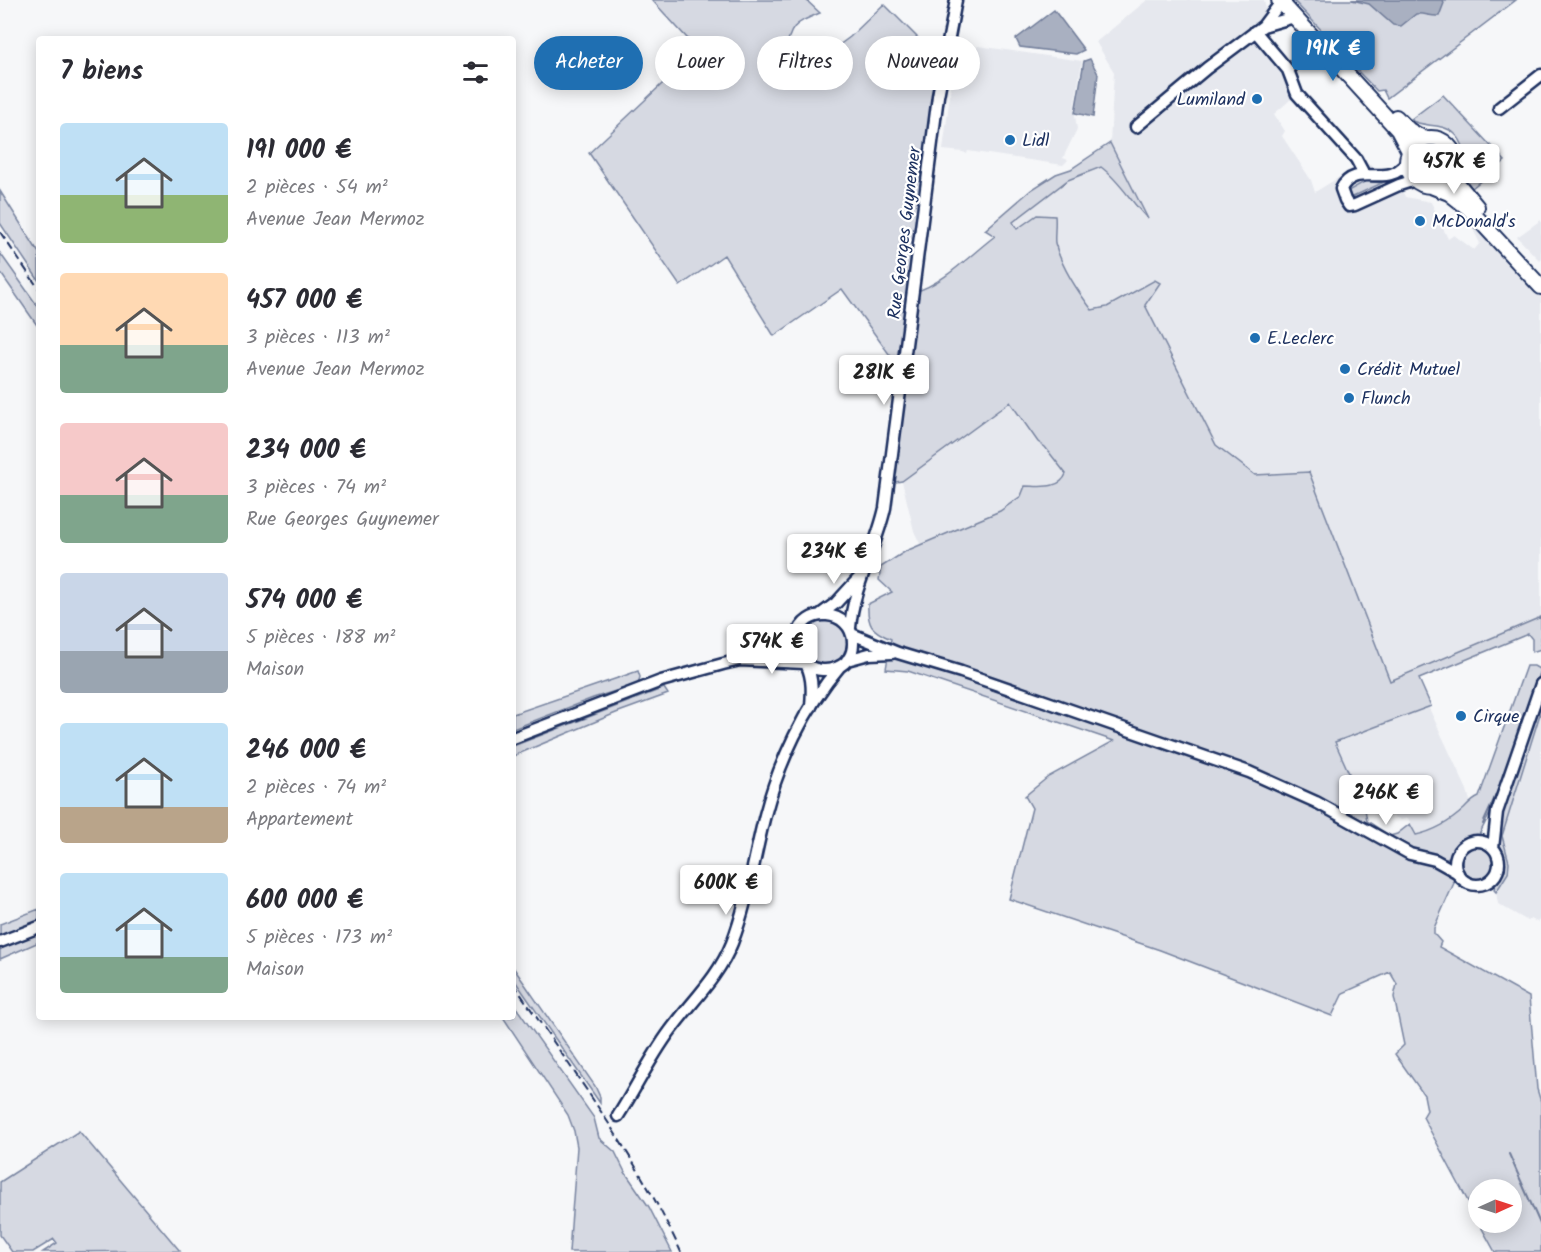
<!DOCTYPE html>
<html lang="fr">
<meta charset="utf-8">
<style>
body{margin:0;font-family:Kalam,sans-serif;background:#f2f2f3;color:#2b2b33;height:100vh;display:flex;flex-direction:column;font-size:22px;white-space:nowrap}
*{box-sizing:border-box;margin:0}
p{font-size:20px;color:#7c7c81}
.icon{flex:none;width:33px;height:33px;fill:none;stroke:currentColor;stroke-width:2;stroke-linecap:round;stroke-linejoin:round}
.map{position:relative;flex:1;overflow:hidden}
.drawer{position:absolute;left:36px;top:36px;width:480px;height:984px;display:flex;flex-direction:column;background:#fff;border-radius:6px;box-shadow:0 3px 15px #0003}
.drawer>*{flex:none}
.top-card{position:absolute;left:534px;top:36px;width:570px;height:54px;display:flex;gap:12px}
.needle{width:39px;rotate:87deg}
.tools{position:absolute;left:1468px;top:1179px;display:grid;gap:12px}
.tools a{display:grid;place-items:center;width:54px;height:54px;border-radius:50%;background:#fff;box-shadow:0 3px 15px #0003;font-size:30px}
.price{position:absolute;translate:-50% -51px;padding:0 14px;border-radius:6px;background:#fff;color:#222;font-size:20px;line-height:39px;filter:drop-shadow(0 2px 3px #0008)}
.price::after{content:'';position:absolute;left:50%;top:36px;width:18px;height:14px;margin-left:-9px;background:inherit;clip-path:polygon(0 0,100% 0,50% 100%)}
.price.selected{background:#1f6fb2;color:#fff}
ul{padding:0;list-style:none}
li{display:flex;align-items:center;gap:18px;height:150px;padding:0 24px}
li span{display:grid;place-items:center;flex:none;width:168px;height:120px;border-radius:6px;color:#555}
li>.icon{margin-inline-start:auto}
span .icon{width:72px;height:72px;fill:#fffc;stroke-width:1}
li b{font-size:26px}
h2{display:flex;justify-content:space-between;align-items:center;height:72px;padding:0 24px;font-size:26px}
.tag{padding:0 21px;border-radius:27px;background:#fff;box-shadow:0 3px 15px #0003;font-size:21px;line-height:54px}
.tag.selected{background:#1f6fb2;color:#fff}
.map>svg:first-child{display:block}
.built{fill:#e6e8ee}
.green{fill:#d6d9e2;stroke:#7884a0;stroke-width:1.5}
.water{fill:#a9b0c1;stroke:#707c99;stroke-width:1.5}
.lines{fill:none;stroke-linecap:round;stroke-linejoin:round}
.stream{stroke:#707c99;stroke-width:2}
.minor-casing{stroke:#1b2f5e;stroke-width:15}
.major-casing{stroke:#1b2f5e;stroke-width:18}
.minor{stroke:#fff;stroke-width:10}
.major{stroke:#fff;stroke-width:14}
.rail{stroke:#1b2f5e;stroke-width:2;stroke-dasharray:9 4.5;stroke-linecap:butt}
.poi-dot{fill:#1f6fb2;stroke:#fff;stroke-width:2}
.labels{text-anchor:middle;stroke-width:4.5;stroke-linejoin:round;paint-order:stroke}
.poi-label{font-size:18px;fill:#1b2f5e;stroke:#fff;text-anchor:start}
.street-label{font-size:18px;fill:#1b2f5e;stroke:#fff}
</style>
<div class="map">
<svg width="1541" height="1252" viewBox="0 0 1541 1252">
<rect width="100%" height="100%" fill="#f6f7f9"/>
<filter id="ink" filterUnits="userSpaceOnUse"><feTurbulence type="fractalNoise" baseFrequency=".0167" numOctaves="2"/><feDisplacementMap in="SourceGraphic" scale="12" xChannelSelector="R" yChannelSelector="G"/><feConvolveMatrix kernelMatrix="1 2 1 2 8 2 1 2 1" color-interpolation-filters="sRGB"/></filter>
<g filter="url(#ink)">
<!-- built -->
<path class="built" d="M1147 0H1264L1266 9 1259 20 1263 26 1256 31 1297 94 1274 114 1285 131 1282 136 1311 180 1315 192 1359 165 1366 163 1379 169 1392 166 1405 197 1431 202 1448 239 1454 235 1474 250 1480 243 1469 222 1478 213 1541 282V617L1390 681 1309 472 1255 475 1216 445 1145 305 1075 317 1012 222 1068 180 1101 167 1115 177 1133 204 1147 217 1110 143 1114 72 1096 42Z
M978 46 1082 61 1074 108 1077 129 1063 158 1068 160 1063 165 968 151 967 154 963 152 943 150 953 71 966 72 971 54Z
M1541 220V258L1539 260 1517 237Z
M1011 402 1038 442 1045 447 1066 474 1063 481 1058 485 1025 486 1021 496 1000 511 921 546 914 531 902 481Z
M1428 706 1467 790 1470 801 1466 808 1446 823 1430 831 1416 835 1408 818 1401 820 1388 814 1386 803 1365 809 1335 741Z
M1541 711V919L1537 922 1531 919 1528 921 1498 904 1496 892 1508 873 1509 862 1502 836Z"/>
<!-- green -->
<path class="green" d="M652 0H806L820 13C794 24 790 25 785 54L801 73 850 37 884 4 932 52 945 51 914 292C942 285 971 254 995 236L985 230 1031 190 1056 174 1071 169 1110 143 1148 219C1131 202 1120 181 1101 167L1068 180 1013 222 1017 229 1037 215 1055 216C1056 225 1054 237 1055 243 1062 268 1077 290 1092 310L1107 307 1155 280 1160 283 1145 305 1216 445 1255 475 1309 472 1390 681 1541 617V649L1532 652V639L1528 634 1419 679 1431 706 1335 742 1365 809 1367 821 1390 836 1397 834 1410 824 1416 835C1434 831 1450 822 1464 809 1469 804 1472 800 1479 797L1526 666H1534L1541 670V678L1498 798 1480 833V837L1462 847 1457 855 1435 861 1438 868 1452 876 1454 883 1434 928V934L1441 942 1439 947 1529 997 1537 1089 1541 1102V1252H1495L1479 1223 1512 1222V1190H1479V1222L1423 1117 1427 1110 1424 1095 1395 1054 1404 1045 1394 997 1397 984 1390 972 1343 993 1332 1016 1160 950 1009 899 1032 808 1025 796 1048 777 1114 741 908 671 886 669 891 639C872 631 867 626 868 604L892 592 879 580 881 567 906 551 1000 511 1021 496 1025 486C1039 486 1060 490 1066 474L1045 447 1038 442 1010 402 902 481 889 483 903 369 897 365 842 289 774 336 724 255 680 286 589 153 698 50Z
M1293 0H1516L1387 98 1383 90 1377 91 1354 67 1352 60 1344 51H1341Z
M1443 95 1505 161 1472 188C1458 174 1473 151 1455 134 1443 122 1424 128 1410 120Z
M1414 162a16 16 0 1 1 32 0a16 16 0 1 1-32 0Z
M1366 181 1382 183 1352 197H1350L1348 191Z
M0 191 39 253V281L0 223Z
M0 253 39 308V328L0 272Z
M804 643a22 22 0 1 1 44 0a22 22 0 1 1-44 0Z
M638 671 640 677 638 684 593 698 513 729V714Z
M664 688 668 694 616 713 513 756V746Z
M1541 698V711L1502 836 1509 862 1508 873 1496 892 1494 890C1495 878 1505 870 1503 857 1502 847 1496 839 1495 828Z
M1462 863a16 16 0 1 1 32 0a16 16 0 1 1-32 0Z
M39 909V942L0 959V924Z
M513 967 595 1086 600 1097V1103L513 978Z
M513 1003 594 1118 599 1138 615 1152 625 1172 649 1207 672 1252H569L577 1147 574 1131 568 1115 503 1017H513Z
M79 1131 180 1251 43 1252 57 1243 54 1239 33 1252H12L0 1235V1182Z"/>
<!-- water -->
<path class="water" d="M1352 0H1443L1444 3 1439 16C1431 17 1425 13 1416 14L1401 26 1393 25 1369 4Z
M1054 10 1084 50 1076 54 1020 47 1016 39Z
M1090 59 1098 74 1093 117 1075 113 1084 61Z"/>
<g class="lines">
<!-- stream -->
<path class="stream" d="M1537 682 1541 671
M1483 824 1500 786
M1509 1154 1541 1226"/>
<!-- minor casing -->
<g class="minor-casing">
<path id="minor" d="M1263 26 1291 18 1297 20
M1255 31 1288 70 1297 94 1356 159 1364 174
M1499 108 1541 75
M1136 127 1207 68 1263 26 1281 2 1286 3
M1407 163C1402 168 1398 172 1391 174 1375 179 1352 167 1341 189L1345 200 1349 206 1355 205 1399 185 1415 180
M821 614 836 603 858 579
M850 628C853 586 876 549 885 508L938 96 956 0
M852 634 898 653 961 672 1249 772 1316 802 1410 854 1435 860 1458 873
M745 658 782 642 799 632
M847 660 869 654 892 653
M807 665C826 677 854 667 853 642 852 609 803 605 797 637 795 650 803 656 807 666 813 679 812 693 811 707
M513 738 661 681 723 664 740 660 805 663
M1455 863a22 22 0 1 1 44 0a22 22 0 1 1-44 0Z
M1493 848 1497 812 1541 684
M0 942 39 927
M618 1116C636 1088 650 1058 670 1031 692 1001 718 978 732 943 748 902 754 857 765 815 779 762 804 708 840 666"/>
</g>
<!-- major casing -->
<g class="major-casing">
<path id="major" d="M1279 0 1398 130 1409 151
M1396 117 1409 130 1425 139
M1407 162a24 24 0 1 1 48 0a24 24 0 1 1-48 0Z
M1453 171 1458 184 1477 207
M1431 186 1449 193 1468 208 1541 287"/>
</g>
<!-- minor -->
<use href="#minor" class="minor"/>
<!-- major -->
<use href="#major" class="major"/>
<!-- rail -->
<path class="rail" d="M0 232 39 289
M513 983C572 1070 637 1156 681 1252"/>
</g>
</g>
<!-- markers -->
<g class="poi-dot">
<circle cx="1257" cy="99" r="6"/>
<circle cx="1010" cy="140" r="6"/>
<circle cx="1420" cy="221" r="6"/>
<circle cx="1255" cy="338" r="6"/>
<circle cx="1345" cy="369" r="6"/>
<circle cx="1349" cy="398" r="6"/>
<circle cx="1461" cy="716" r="6"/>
</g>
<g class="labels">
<!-- poi labels -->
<g class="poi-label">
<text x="1245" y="105" text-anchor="end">Lumiland</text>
<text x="1022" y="146">Lidl</text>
<text x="1432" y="227">McDonald's</text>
<text x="1267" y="344">E.Leclerc</text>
<text x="1357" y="375">Crédit Mutuel</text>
<text x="1361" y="404">Flunch</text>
<text x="1473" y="722">Cirque</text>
</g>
<!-- street labels -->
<g class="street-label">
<text transform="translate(904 233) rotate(-83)" y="6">Rue Georges Guynemer</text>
</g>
</g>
</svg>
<div class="tools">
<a><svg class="needle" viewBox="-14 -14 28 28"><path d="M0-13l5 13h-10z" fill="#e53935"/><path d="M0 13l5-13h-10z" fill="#7c7c81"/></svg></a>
</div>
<b class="price selected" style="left:1333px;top:82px">191K €</b>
<b class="price" style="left:1454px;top:195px">457K €</b>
<b class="price" style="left:884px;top:406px">281K €</b>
<b class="price" style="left:834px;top:585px">234K €</b>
<b class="price" style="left:772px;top:675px">574K €</b>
<b class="price" style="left:1386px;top:826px">246K €</b>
<b class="price" style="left:726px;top:916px">600K €</b>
<div class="top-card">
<a class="tag selected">Acheter</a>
<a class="tag">Louer</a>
<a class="tag">Filtres</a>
<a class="tag">Nouveau</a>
</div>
<section class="drawer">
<h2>7 biens<svg class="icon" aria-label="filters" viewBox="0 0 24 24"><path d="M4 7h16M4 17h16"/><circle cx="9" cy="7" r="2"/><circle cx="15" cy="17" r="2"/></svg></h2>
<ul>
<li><span style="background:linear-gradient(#bfe0f5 60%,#8fb573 0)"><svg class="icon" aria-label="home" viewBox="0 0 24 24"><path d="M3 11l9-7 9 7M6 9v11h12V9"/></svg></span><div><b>191 000 €</b><p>2 pièces · 54 m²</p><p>Avenue Jean Mermoz</p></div></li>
<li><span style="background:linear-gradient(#ffd9b3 60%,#7fa58c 0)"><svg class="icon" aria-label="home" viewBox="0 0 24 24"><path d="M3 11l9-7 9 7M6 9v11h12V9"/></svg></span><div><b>457 000 €</b><p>3 pièces · 113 m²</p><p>Avenue Jean Mermoz</p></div></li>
<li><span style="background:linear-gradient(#f6c9c9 60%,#7fa58c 0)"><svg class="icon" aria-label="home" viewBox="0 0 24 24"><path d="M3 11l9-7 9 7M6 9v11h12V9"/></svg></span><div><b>234 000 €</b><p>3 pièces · 74 m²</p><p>Rue Georges Guynemer</p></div></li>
<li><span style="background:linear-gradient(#c9d6e8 65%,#9aa5b1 0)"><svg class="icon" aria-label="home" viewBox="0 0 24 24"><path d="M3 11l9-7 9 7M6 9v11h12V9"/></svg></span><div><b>574 000 €</b><p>5 pièces · 188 m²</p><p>Maison</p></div></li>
<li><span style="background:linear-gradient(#bfe0f5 70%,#b9a48a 0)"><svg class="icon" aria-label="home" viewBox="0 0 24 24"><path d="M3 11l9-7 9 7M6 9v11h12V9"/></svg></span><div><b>246 000 €</b><p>2 pièces · 74 m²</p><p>Appartement</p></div></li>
<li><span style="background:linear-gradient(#bfe0f5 70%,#7fa58c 0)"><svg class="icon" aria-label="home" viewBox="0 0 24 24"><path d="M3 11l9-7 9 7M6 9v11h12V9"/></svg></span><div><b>600 000 €</b><p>5 pièces · 173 m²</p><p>Maison</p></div></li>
</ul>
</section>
</div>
